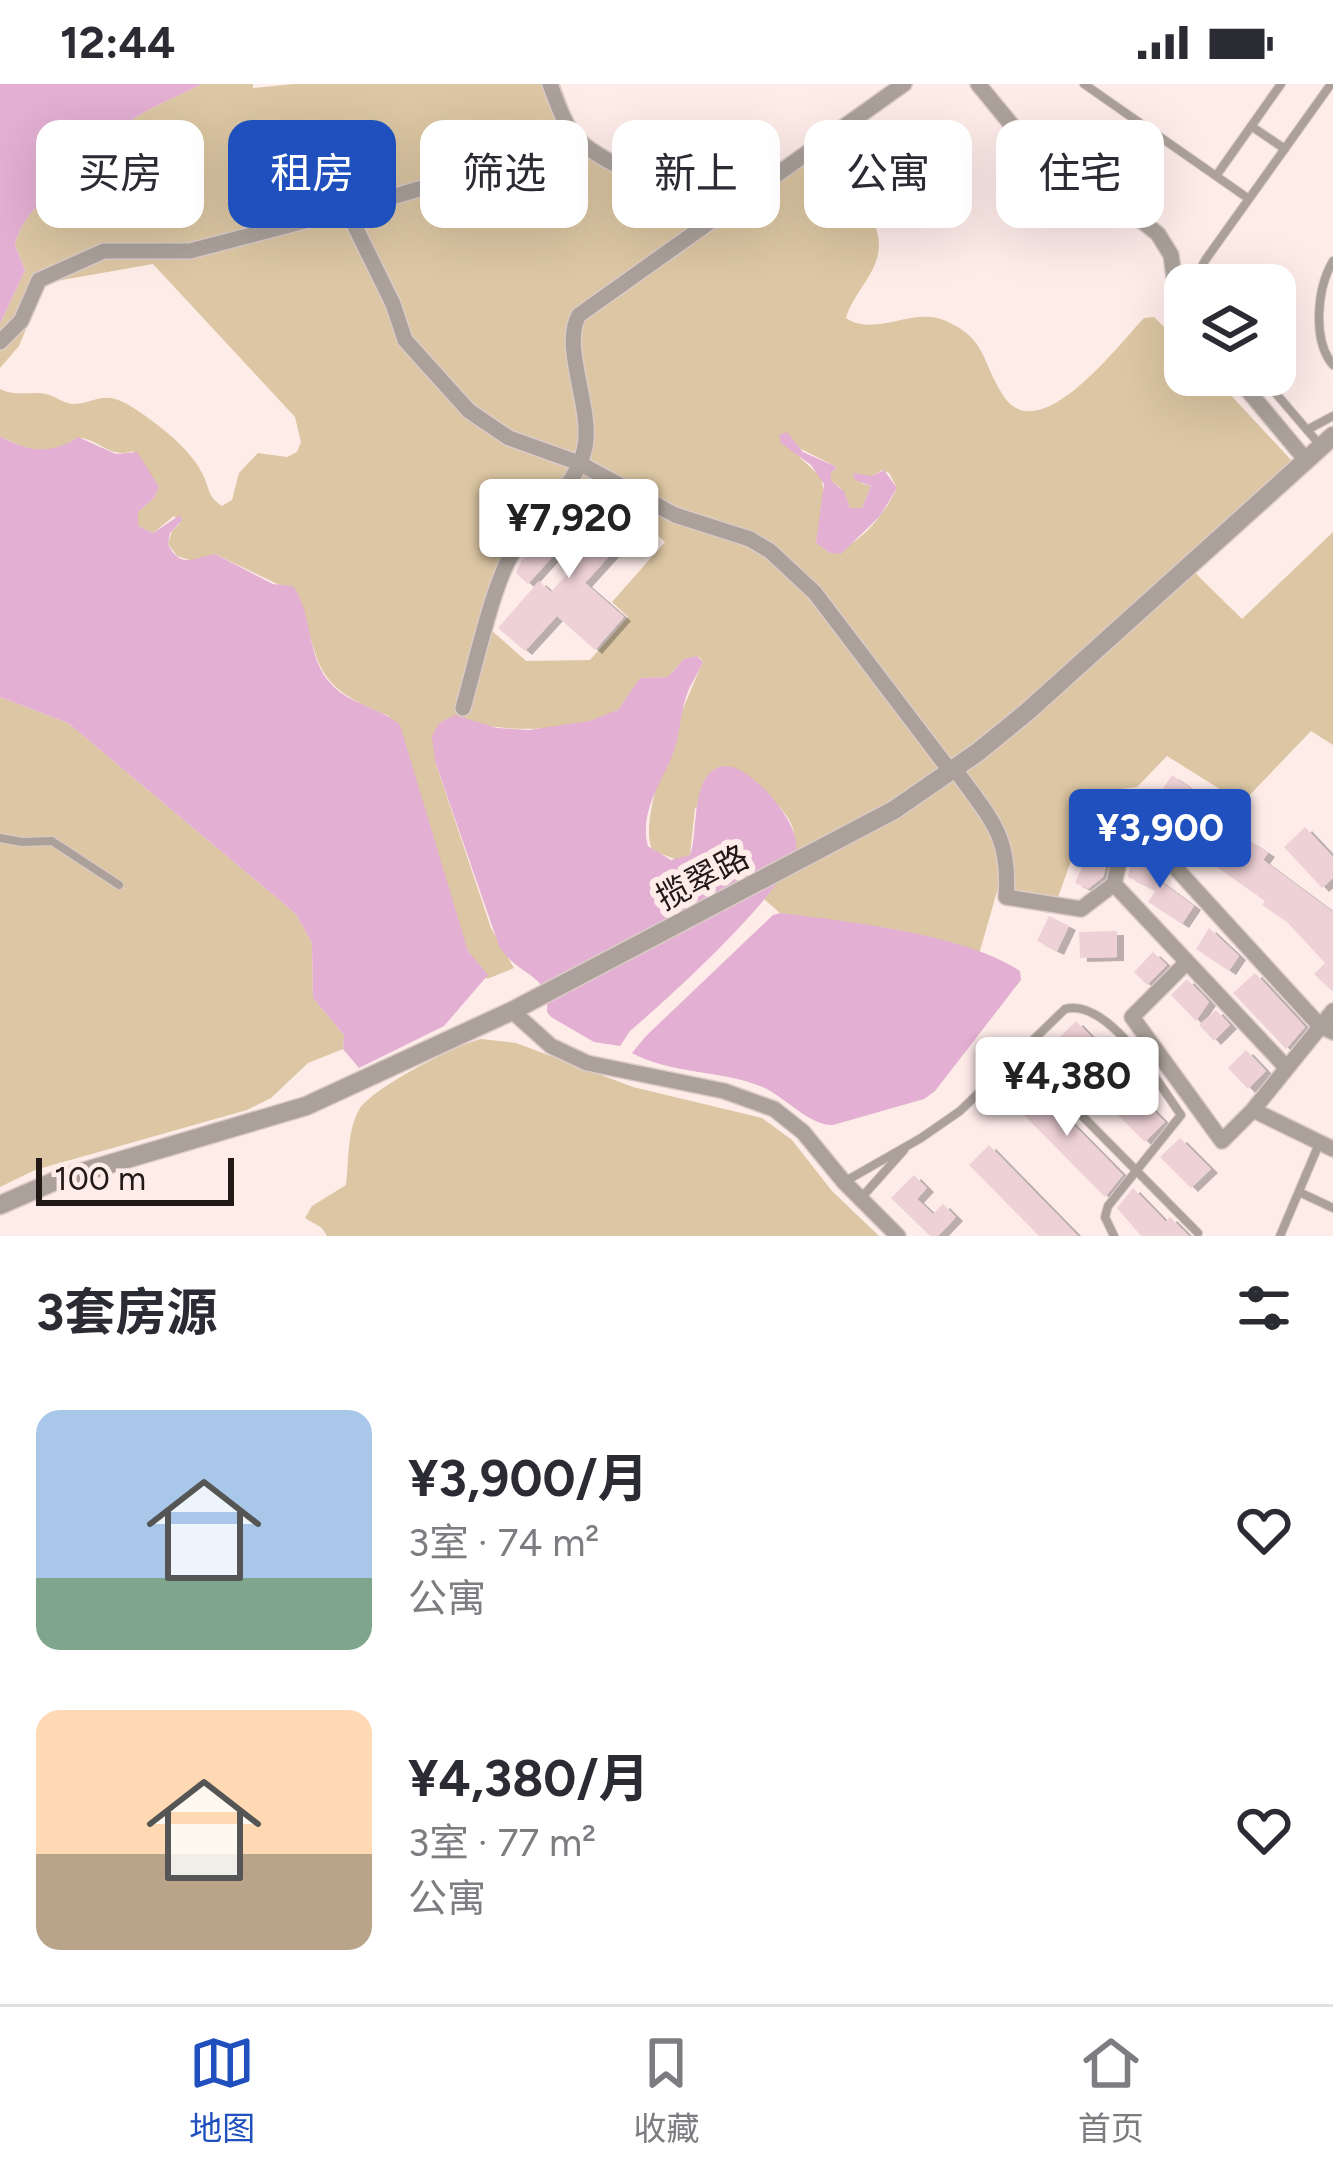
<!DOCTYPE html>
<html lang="zh">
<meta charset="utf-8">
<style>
body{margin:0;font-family:Figtree,"Noto Sans SC",sans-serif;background:#f2f2f3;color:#2b2b33;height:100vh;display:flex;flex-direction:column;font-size:45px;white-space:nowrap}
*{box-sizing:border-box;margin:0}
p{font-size:39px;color:#7c7c81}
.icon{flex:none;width:66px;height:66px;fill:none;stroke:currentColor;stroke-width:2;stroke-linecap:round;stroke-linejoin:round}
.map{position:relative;height:1152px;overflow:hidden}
.side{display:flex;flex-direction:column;background:#fff;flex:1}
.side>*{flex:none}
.hud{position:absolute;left:36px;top:36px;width:1263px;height:108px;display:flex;gap:24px}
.buttons{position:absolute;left:1164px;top:180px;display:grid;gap:24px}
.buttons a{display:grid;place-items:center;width:132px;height:132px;border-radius:24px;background:#fff;box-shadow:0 12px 48px #0002;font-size:60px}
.scale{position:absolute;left:36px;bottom:30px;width:198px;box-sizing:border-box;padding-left:12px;border:6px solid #221816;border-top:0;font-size:33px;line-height:42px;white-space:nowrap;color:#221816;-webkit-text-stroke:9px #feece9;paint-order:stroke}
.price{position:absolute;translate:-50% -102px;padding:0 27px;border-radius:12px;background:#fff;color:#222;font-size:39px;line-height:78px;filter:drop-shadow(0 3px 6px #0008)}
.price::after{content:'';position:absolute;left:50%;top:72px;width:36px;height:27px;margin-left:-18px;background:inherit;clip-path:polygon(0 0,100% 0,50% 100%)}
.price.on{background:#1f50be;color:#fff}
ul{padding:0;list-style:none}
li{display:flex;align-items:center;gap:36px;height:300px;padding:0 36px}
li span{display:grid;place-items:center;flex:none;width:336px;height:240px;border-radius:24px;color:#555}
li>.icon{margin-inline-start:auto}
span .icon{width:144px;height:144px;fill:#fffc;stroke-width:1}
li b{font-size:51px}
h2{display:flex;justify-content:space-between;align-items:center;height:144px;padding:0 36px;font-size:51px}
.pill{padding:0 42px;border-radius:24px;background:#fff;box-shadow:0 12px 48px #0002;font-size:42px;line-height:108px}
.pill.on{background:#1f50be;color:#fff}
.status{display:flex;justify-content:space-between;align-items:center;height:84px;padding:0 60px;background:#fff;direction:ltr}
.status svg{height:33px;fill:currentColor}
.menu{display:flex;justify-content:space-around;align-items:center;height:168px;border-top:3px solid #e1e1e2;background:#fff;font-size:33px;color:#7c7c81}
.menu a{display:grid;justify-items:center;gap:6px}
.menu .on{color:#1f50be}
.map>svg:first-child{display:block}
.green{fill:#dcc6a3;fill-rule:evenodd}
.water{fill:#e3afd2}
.building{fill:#eed1d7;filter:url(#shadow)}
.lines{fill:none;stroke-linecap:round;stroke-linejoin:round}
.service-casing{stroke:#dbcac7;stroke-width:10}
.minor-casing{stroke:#dbcac7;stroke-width:18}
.tertiary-casing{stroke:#dbcac7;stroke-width:21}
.service{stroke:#aba19a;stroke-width:8}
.minor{stroke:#aba19a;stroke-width:15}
.tertiary{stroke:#aba19a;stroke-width:18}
.labels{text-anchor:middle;stroke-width:12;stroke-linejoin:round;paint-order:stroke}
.street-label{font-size:33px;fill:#221816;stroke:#feece9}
</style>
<div class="status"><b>12:44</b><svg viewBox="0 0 49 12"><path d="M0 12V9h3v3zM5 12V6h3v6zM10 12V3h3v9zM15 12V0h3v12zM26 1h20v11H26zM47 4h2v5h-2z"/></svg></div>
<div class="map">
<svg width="1333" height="1152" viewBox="0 0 1333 1152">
<defs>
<filter id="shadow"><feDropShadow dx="7" dy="4" stdDeviation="0" flood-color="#0004"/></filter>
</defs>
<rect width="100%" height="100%" fill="#feece9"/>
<!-- green -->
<path class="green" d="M202 0H253V4L294 0H560L577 45 602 68 722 119 731 118 809 63C835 91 890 131 877 174 871 196 852 212 846 234 876 254 913 222 946 237 986 255 981 275 1001 308 1036 371 1118 261 1144 234L1154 233 1185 264V291H1212L1292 377 1185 479 1242 535 1333 448V661L1311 647 1242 719 1167 672 1137 703 1096 708 1057 816 998 804 979 870 899 846 780 829 764 815C805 754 808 746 751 695L695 724 690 771 678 776 653 767C634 737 687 613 703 578L699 573 684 575 668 593 642 594C635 603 629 617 619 625 595 645 516 649 486 641L435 677 491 844 514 884 487 895 468 867 389 632C311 601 321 583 298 510L215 470 196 478 177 472 168 460 172 447 180 439 174 432 153 449 138 442V428L154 414 159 403 133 367C112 374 105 361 86 355 72 351 70 361 59 365 40 372 17 361 0 352V305C16 313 29 307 46 310 55 312 63 319 72 320 95 320 101 306 127 320 152 335 191 364 203 391 210 405 207 412 222 422L232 416 239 389 258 369 287 373 297 368 301 358 295 333 153 180 45 199 19 262 0 284V240L25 186 15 161C22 125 65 95 95 78 110 37 165 19 202 0ZM779 354 837 383 831 389V397L841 404 850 424H862L871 402 861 399 882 386 889 389 897 404C884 431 860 462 830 469L816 459 825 415 821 393ZM592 392 665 458 612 518 628 533 590 576 526 577 491 546 509 485Z
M0 613 68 639 296 830 312 859 313 914 344 951 343 965 308 979 271 1014 247 1026 35 1086 0 1103Z
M481 955 516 959 633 1003 762 1034 792 1056 832 1107 879 1152H327L322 1144 305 1134 312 1122 346 1101C349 1077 347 1047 359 1026 370 1005 458 960 481 955Z"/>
<!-- water -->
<path class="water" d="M0 0H202C165 19 110 37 95 78 65 95 22 126 15 161L25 186 0 240Z
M787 348 803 368 837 383 831 389V397L844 407 850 424H862L871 402 855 396 853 389 872 392 884 386 897 404 880 432 841 470 830 469 816 459 824 400 811 381 781 359 779 351Z
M0 352C28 368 51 371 78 353L116 370 137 368 159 403 154 414 138 428V442L153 449 180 431 182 436 170 449 168 460C180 486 196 473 215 470L273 500 293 502C314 531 305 573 332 601 351 621 380 623 400 641L468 867 488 891 444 942 359 984 343 965 344 951 313 914 312 859 296 830 68 639 0 613Z
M697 572 703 578C698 590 690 600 686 613 680 631 680 652 673 670 661 699 639 729 648 762L671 776 690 771C699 751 689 685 725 682 750 680 806 743 795 770 775 817 672 911 630 947L620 962 594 958 551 933 547 928C550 888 520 895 499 862L435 677 432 652 439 639 455 631 497 644 529 646 589 637 618 626 640 594 668 593 684 575Z
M780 829C846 837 965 850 1020 887L1021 896 935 1007 924 1015 833 1041C808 1042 784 1011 760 1002 719 986 671 990 632 969L646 952 773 831Z"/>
<!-- building -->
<path class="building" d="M585 406 634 445 585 499 624 533 595 566 557 532 525 567 498 544 539 497 551 508 607 446 590 431 528 500 516 489 522 476Z
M1172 691 1201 712 1196 719 1231 744 1226 750 1245 764 1250 757 1268 769 1263 776 1333 828V908L1314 890 1325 879 1287 838 1262 821 1265 817 1214 781 1219 774 1183 748 1192 736 1158 712Z
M1132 719 1134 750 1102 754 1099 722Z
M1305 743 1333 773V794L1322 804 1284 763Z
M1088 770 1107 779 1103 793 1088 805 1075 799Z
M1144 772 1156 780 1152 791 1194 822 1182 840 1148 818 1156 806 1128 793 1131 778Z
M1049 832 1069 842 1057 867 1037 857Z
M1209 844 1239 872 1229 887 1196 865Z
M1117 847V873L1080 874 1079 848Z
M1153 868 1167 881 1147 901 1134 888Z
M1255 889 1305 943 1286 965 1233 909Z
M1187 895 1209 918 1196 937 1171 911Z
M1216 926 1230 941 1214 957 1199 941Z
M1076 937 1139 1002 1134 1007 1165 1038 1145 1058 1114 1027 1120 1021 1056 957Z
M1246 966 1266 987 1248 1005 1228 984Z
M1031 998 1123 1091 1105 1113 1011 1018Z
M1180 1054 1211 1085 1191 1104 1160 1073Z
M989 1061 1078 1152H1039L969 1081Z
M914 1091 927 1104 917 1115 933 1130 943 1120 956 1133 938 1152H930L891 1114Z
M1133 1104 1166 1138 1170 1133 1189 1152H1141L1117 1124Z"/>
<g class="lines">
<!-- service casing -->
<g class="service-casing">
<path id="service" d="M1084 0 1249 115
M1251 42 1285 65
M1216 92 1281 0
M1333 177C1317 204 1312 256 1333 281
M1197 201 1198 189 1206 175 1331 0
M1260 291 1320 361
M1307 346 1333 332
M0 754 22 758 52 757 119 801
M1020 969 1198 1149
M844 1098 921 1054 960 1027 1065 925C1109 914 1159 1000 1181 1031L1108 1122 1105 1133 1114 1152
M1299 1108 1333 1124
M862 1113 904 1066
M1280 1152 1319 1060"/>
</g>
<!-- minor casing -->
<g class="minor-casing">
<path id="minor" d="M550 0C556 16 563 38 574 51 595 79 692 115 726 128
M978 0 1038 73 1104 107 1158 150 1171 171 1177 215 1185 232
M347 126 498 82 573 50
M0 258 21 237 39 196 104 167H190L347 126 393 220 405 256 469 327 509 354 579 379 675 431 750 455 770 467 815 509 951 688
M1235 291 1305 375
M463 624C475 583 491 508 510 473 531 437 573 409 584 367 595 328 560 263 579 231L904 0
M955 685C989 734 1011 750 1006 813L1081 825 1114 800 1285 982
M1114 800 1121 769 1150 756 1320 942 1333 948
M1187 878 1132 933 1222 1057 1253 1026 1333 927
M512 927 551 962 587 979 724 1007 774 1025 803 1048 844 1098 898 1152
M1253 1026 1333 1065"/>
</g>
<!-- tertiary casing -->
<g class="tertiary-casing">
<path id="tertiary" d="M0 1121 62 1094 306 1022 512 927 894 726 978 668 1027 628 1333 352"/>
</g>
<!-- service -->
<use href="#service" class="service"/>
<!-- minor -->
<use href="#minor" class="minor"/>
<!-- tertiary -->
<use href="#tertiary" class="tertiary"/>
</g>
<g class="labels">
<!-- street labels -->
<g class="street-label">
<text transform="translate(702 793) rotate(-28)" y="12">揽翠路</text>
</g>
</g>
</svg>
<div class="buttons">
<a><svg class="icon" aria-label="layers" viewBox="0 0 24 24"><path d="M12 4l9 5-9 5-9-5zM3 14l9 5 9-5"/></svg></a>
</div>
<div class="scale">100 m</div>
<b class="price" style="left:569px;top:497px">¥7,920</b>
<b class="price on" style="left:1160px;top:807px">¥3,900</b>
<b class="price" style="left:1067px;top:1055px">¥4,380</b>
<div class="hud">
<a class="pill">买房</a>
<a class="pill on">租房</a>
<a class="pill">筛选</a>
<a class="pill">新上</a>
<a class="pill">公寓</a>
<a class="pill">住宅</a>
</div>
</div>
<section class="side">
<h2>3套房源<svg class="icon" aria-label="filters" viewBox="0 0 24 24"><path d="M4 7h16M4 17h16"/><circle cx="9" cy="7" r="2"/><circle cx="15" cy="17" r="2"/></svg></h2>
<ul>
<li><span style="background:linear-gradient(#a9c7e8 70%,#7fa58c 0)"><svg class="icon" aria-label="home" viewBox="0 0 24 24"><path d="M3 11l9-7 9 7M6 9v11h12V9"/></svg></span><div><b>¥3,900/月</b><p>3室 · 74 m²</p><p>公寓</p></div><svg class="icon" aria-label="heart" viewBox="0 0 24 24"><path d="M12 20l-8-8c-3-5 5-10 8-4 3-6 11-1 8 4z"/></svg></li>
<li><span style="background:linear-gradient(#ffd9b3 60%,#b9a48a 0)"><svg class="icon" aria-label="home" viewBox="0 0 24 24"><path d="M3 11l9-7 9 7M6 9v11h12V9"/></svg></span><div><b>¥4,380/月</b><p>3室 · 77 m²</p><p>公寓</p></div><svg class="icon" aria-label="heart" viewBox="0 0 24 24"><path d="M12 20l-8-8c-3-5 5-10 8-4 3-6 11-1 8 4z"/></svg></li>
</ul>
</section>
<nav class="menu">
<a class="on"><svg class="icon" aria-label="map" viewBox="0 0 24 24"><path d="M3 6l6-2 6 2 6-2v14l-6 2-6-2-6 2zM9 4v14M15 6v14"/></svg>地图</a>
<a><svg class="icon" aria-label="saved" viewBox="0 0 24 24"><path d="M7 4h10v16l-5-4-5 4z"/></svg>收藏</a>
<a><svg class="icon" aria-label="home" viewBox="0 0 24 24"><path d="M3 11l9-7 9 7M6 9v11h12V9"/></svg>首页</a>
</nav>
